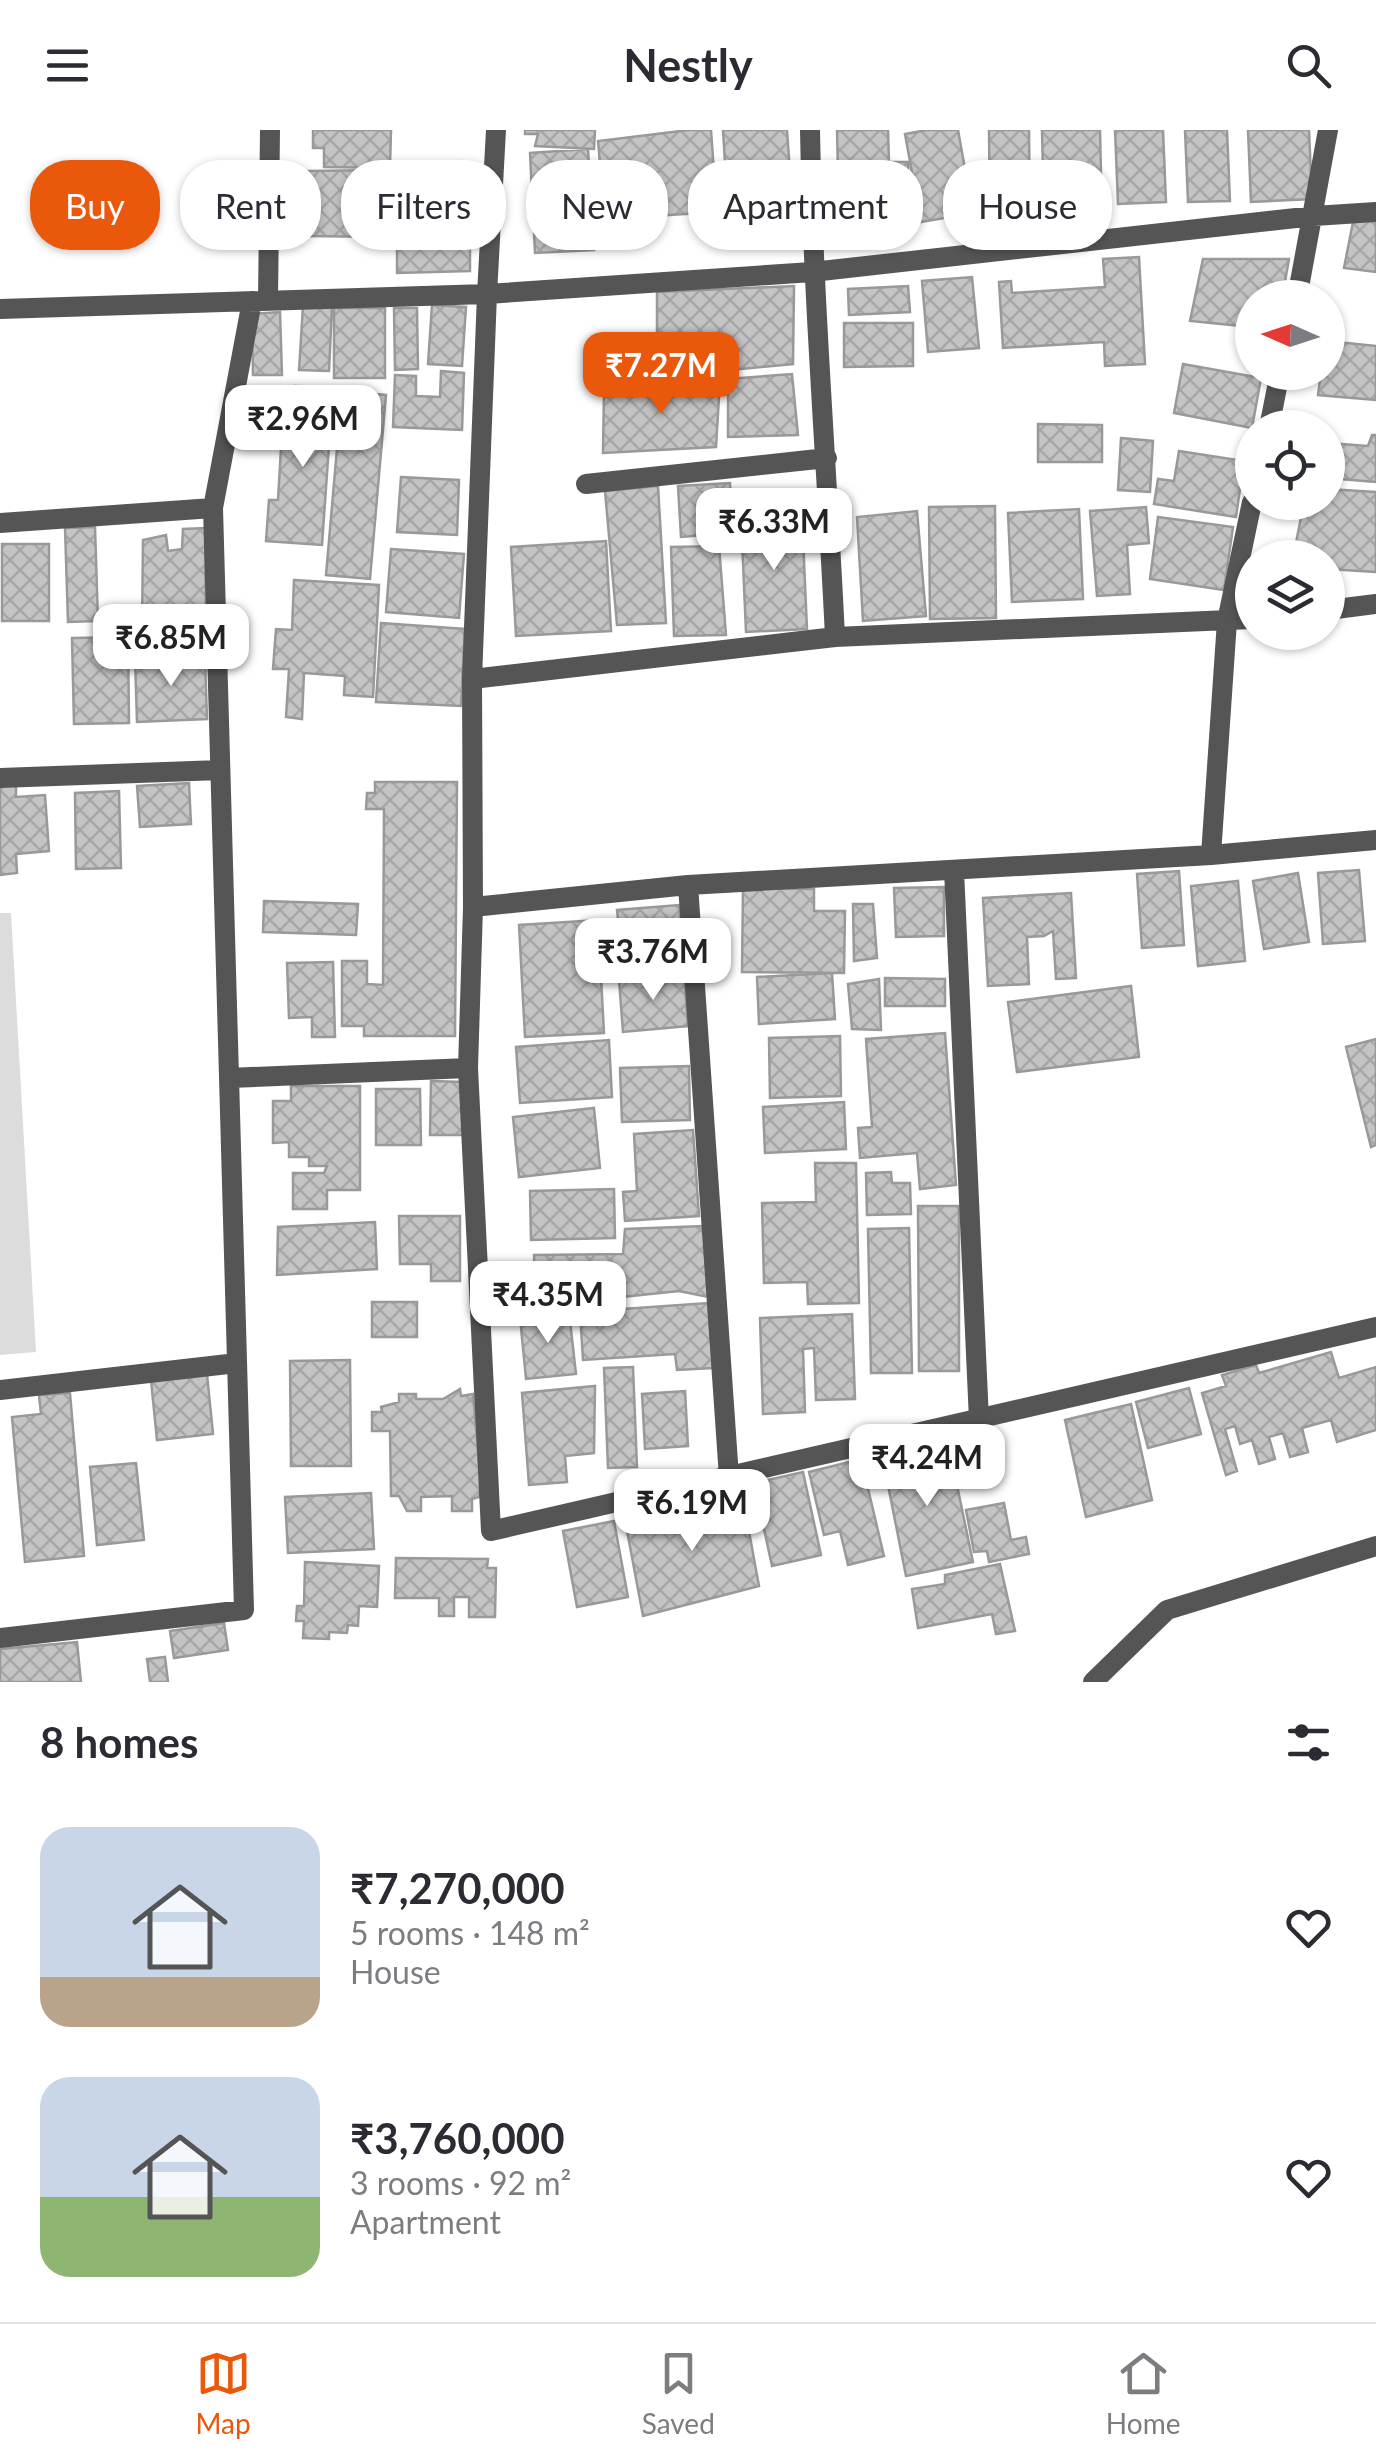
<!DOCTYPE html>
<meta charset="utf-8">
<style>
body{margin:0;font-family:Lato,sans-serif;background:#f2f2f3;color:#2b2b33;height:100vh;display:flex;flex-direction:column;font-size:38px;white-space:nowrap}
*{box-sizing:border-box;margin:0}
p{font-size:32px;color:#7c7c81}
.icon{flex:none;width:55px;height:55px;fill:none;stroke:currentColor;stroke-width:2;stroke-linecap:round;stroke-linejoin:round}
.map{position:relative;height:1552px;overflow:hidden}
.details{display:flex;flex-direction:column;background:#fff;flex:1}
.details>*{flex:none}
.hud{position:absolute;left:30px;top:30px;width:1318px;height:90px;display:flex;gap:20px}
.needle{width:65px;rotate:273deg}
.fabs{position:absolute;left:1235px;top:150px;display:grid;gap:20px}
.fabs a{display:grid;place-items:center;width:110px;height:110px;border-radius:50%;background:#fff;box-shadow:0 2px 8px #0004;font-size:50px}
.price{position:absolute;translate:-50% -85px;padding:0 22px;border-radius:20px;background:#fff;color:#222;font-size:32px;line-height:65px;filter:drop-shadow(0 2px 5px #0008)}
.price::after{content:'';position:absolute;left:50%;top:60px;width:30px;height:22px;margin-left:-15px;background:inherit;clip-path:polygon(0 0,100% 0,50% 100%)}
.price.on{background:#ea580c;color:#fff}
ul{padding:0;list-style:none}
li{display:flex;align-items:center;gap:30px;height:250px;padding:0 40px}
li span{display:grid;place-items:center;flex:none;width:280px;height:200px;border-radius:30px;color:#555}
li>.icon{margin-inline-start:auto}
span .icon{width:120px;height:120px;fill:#fffc;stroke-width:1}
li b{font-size:42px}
h2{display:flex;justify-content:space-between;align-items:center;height:120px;padding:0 40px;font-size:42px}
.pill{padding:0 35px;border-radius:40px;background:#fff;box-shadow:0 2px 8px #0004;font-size:35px;line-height:90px}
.pill.on{background:#ea580c;color:#fff}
header{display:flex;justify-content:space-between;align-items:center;height:130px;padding:0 40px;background:#fff;font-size:45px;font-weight:700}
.menu{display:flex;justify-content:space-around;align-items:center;height:140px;border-top:2px solid #e1e1e2;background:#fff;font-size:28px;color:#7c7c81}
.menu a{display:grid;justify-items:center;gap:5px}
.menu .on{color:#ea580c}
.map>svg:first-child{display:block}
.park{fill:#dcdcdc}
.building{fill:url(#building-cross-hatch);stroke:#999;stroke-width:2.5}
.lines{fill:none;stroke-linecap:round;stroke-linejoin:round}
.street{stroke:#555;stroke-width:20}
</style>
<header><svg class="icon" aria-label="menu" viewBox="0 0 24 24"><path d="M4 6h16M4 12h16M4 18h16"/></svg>Nestly<svg class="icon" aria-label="search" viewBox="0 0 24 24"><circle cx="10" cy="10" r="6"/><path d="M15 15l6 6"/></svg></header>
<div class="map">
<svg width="1376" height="1552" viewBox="0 0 1376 1552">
<defs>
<pattern id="building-cross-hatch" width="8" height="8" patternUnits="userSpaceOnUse" patternTransform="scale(2.5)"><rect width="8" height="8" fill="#c4c4c4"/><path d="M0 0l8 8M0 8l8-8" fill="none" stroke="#a7a7a7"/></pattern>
</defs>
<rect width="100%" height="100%" fill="#fff"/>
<!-- park -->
<path class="park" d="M0 783H11L36 1222 0 1225Z"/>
<!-- building -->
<path class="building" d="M313 0H391L390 38 324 37V18H313Z
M525 0H595L594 19 535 16 538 4H525Z
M689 0H711L717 82 605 89 598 11Z
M723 0H787L795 111 730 115Z
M837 0H888L889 32H908L909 84 839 86Z
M927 0H958L973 83 921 92 905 4Z
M989 0H1029L1030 88 990 89Z
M1042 0H1100L1102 87 1044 88Z
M1115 0H1163L1166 72 1118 74Z
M1185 0H1227L1230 71 1188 72Z
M1248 0H1309L1312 69 1251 72Z
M588 19 594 120 535 123 530 23Z
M385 40 383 107 307 106V41Z
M397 42H470V141L397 143Z
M1376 86V142L1344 138 1354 87Z
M1139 127 1145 234 1105 236 1104 212 1003 218 999 152 1011 151 1012 163 1105 157 1103 129Z
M1203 129H1289L1282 168H1252V197L1190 191Z
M972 147 979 218 928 222 922 151Z
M794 156 793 234 657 247V162Z
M908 156 910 182 849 185 848 159Z
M432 175 466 177 462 236 428 234Z
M303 176 332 177 329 241 299 240Z
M334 178H385V248H334Z
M394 178H417L418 239 395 240Z
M280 182 282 245H253L252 184Z
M844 193H913V236L844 237Z
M1328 211 1376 216V270L1318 265 1321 242H1328Z
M1183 234 1261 248 1252 298 1174 283Z
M441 241 464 243 462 300 393 297 395 245 416 246V266L440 267Z
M792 244 798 305 728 307V249Z
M720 250 716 317 603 323 604 259Z
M295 256 333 259 322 415 266 411 269 370H278L281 318 296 319 297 302 279 301 281 274 294 275Z
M342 261 386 265 370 449 326 445Z
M1038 294 1102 295V332H1038Z
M1328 305V313L1368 316 1372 305H1376V352L1328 348Z
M1121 308 1153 311 1150 362 1118 360Z
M1179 321 1244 331 1236 387 1154 374 1158 349 1174 351Z
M401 347 459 350 457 405 397 402Z
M730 353 732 403 681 407 678 356Z
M658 356 666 493 617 495 605 361Z
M1328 359 1376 362V442L1328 439V428H1293L1304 372H1328Z
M995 376 996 488 930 489 929 377Z
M1146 377 1149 413 1127 415 1130 464 1097 466 1090 381Z
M1079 379 1083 469 1012 472 1008 383Z
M917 381 926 486 863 491 857 387Z
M802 385 807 499 746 502 741 387Z
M1158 387 1233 397 1224 460 1150 449Z
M95 397 98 491 68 492 65 398Z
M205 398 206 490 182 491 183 479 170 481 173 499 142 497 143 410 166 405 168 421 182 419 183 399Z
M606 411 611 501 516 506 511 417Z
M2 414H49V491H2Z
M719 416 726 505 674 506 671 417Z
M391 419 464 424 459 488 386 482Z
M294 450 379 455 373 567 344 565 345 546 304 543 302 589 286 587 289 539H273L276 499 292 500Z
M381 493 465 499 461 576 376 572Z
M128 507 129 593 74 594 72 508Z
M205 527 207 589 137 592 135 529Z
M16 652V667L45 665 49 721 16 724 17 743 0 745V653Z
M375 652H457L455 906H364V896H342V831H367V854L383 855 384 679H366L367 663H375Z
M189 653 191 694 140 697 137 656Z
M119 661 121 738 76 739 75 663Z
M1359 740 1365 811 1323 814 1318 743Z
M1179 741 1184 815 1142 818 1137 744Z
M1298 743 1309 812 1264 819 1253 751Z
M1238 751 1245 831 1198 836 1191 756Z
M944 757V806L896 807 894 758Z
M743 758 814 759V781H845L844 843 742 842Z
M1071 763 1076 848 1056 849 1053 801 1044 806 1027 807 1029 854 988 856 983 768Z
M264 771 358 774 356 805 263 802Z
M853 774H873L877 828 854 831Z
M679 775 683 823 622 829 617 780Z
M598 790 604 903 525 907 519 795Z
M333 832 335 907H312V887L289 888 287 833Z
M832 843 835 889 759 894 757 847Z
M684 845 688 896 623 902 619 850Z
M885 848 945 849V876H885Z
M879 849 881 900 852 899 848 854Z
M1131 856 1139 927 1017 942 1008 872Z
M945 903 956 1055 920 1059 917 1023 860 1028 858 998 872 997 866 909Z
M840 906 841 966 770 968 769 908Z
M1376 909V1015L1371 1017 1346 917Z
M609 910 612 967 520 973 516 917Z
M689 936 690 990 622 992 620 938Z
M431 951 464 952 463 1005H430Z
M291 956H360V1060H327V1079H293V1043H324L327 1036H309V1027H289V1012L273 1013V971H291Z
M376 959H420L421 1015H376Z
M844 972 846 1019 765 1023 763 977Z
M594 978 600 1038 519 1047 513 987Z
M693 1000 699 1086 625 1091 623 1062 637 1061 634 1004Z
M815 1033H856L859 1173 808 1174 807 1152 764 1153 762 1073 816 1072Z
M891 1042 892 1053H910L911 1084 867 1085 866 1043Z
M614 1059 615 1108 531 1110 530 1061Z
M918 1076H959V1241H919Z
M399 1086H460V1151H431V1134H400Z
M375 1092 377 1139 277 1145 278 1097Z
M703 1096 708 1167 679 1161 536 1176 534 1125 623 1124 625 1099Z
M909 1098 912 1243H871L868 1099Z
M372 1172H417V1207H372Z
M708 1173 713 1238 677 1240 675 1224 583 1230 580 1182Z
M569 1182 576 1244 526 1249 520 1187Z
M852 1184 855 1269 816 1270 814 1218 803 1219 805 1282 763 1284 760 1188Z
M1331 1222 1339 1248 1376 1237V1300L1337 1312 1331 1290 1302 1298 1308 1322 1290 1327 1283 1303 1269 1307 1275 1329 1259 1334 1252 1310 1240 1314 1235 1296 1225 1299 1237 1341 1226 1345 1202 1263 1226 1256 1222 1245 1256 1235 1259 1243Z
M350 1230 351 1336H291L290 1231Z
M633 1237 637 1337 608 1338 604 1238Z
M207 1244 213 1304 157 1310 151 1250Z
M595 1256 594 1323 565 1326 567 1352 529 1355 522 1263Z
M1189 1258 1201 1304 1148 1318 1136 1272Z
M460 1259 461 1266 473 1264 481 1355 479 1367 472 1369V1381H452V1366L421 1367V1381H407L399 1366H391L390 1301H372V1282H382L381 1277 399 1272V1264H416V1269H443Z
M685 1261 688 1316 645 1319 642 1264Z
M70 1263 84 1426 25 1432 12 1287 41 1284 39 1265Z
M1131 1274 1152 1370 1086 1387 1065 1290Z
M985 1299 996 1351 962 1358 952 1306Z
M948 1312 973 1432 906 1446 882 1325Z
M861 1329 884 1426 848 1435 840 1401 824 1405 809 1342Z
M136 1333 144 1410 97 1415 90 1337Z
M803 1342 821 1425 772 1436 754 1353Z
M371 1363 374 1419 288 1423 285 1367Z
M742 1363 759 1456 643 1486 625 1390Z
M1004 1373 1011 1410 1026 1407 1029 1424 989 1432 987 1421 974 1422 966 1380Z
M614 1391 628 1467 577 1477 563 1401Z
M396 1428 488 1429 487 1438H496L495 1487H469V1467H454V1486H439V1468H395Z
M305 1432 379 1436 377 1477 359 1476 358 1496 348 1495 347 1503 329 1502V1509L303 1508 304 1491H296L297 1476H304Z
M1000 1434 1015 1501 996 1504 992 1484 918 1498 912 1459 945 1454V1445Z
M224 1493 228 1520 174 1528 170 1501Z
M77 1512 81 1552H0V1519Z
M165 1527 168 1552H150L147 1529Z"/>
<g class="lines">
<!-- street -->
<path class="street" d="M496 0 487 164 812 142 1314 86 1376 82
M810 0C813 169 827 338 835 507
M1297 168 1328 0
M268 171 270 0
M0 179 487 164 472 549 835 507 1252 489
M1269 298 1280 242
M586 354 827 328
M213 378 252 171
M0 393 213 378 244 1480 0 1508
M1328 480 1376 474
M472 549 473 777 688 755 1211 725 1376 710
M0 648 220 640
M1211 725 1227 491 1252 372
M954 740 979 1290
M688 755 729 1347
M473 777 468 938 491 1401 1376 1197
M229 948 468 938
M0 1260 237 1233
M1093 1552 1167 1480 1376 1416"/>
</g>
</svg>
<div class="fabs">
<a><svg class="needle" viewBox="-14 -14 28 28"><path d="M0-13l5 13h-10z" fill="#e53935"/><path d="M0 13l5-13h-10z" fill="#7c7c81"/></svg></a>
<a><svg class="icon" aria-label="locate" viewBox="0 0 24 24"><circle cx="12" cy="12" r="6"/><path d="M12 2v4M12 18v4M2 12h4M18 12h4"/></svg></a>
<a><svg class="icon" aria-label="layers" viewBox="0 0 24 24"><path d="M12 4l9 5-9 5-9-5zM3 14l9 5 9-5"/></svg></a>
</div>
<b class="price on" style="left:661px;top:287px">₹7.27M</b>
<b class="price" style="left:303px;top:340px">₹2.96M</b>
<b class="price" style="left:774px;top:443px">₹6.33M</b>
<b class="price" style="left:171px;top:559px">₹6.85M</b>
<b class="price" style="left:653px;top:873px">₹3.76M</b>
<b class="price" style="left:548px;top:1216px">₹4.35M</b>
<b class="price" style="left:927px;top:1379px">₹4.24M</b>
<b class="price" style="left:692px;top:1424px">₹6.19M</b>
<div class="hud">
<a class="pill on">Buy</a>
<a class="pill">Rent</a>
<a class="pill">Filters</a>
<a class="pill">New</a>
<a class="pill">Apartment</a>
<a class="pill">House</a>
</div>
</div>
<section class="details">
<h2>8 homes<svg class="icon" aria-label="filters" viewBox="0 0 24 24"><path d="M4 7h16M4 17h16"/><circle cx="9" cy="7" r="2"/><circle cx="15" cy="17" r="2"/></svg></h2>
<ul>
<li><span style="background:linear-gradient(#c9d6e8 75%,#b9a48a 0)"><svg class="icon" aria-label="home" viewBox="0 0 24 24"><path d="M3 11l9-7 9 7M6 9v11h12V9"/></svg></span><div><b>₹7,270,000</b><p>5 rooms · 148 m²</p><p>House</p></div><svg class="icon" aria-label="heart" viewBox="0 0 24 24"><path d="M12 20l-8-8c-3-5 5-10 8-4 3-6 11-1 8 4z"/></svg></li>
<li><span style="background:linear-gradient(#c9d6e8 60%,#8fb573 0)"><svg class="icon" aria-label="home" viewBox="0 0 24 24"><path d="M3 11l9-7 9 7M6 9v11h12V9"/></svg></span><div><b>₹3,760,000</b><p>3 rooms · 92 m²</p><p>Apartment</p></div><svg class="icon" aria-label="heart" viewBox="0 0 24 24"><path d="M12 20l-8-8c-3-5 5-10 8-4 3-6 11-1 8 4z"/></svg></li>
</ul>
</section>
<nav class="menu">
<a class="on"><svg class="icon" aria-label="map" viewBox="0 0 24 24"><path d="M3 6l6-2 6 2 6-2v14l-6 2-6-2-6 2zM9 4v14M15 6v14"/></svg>Map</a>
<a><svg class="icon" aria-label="saved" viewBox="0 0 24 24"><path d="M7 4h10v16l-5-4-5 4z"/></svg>Saved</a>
<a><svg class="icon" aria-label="home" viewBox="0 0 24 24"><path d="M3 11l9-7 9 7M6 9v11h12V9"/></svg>Home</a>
</nav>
